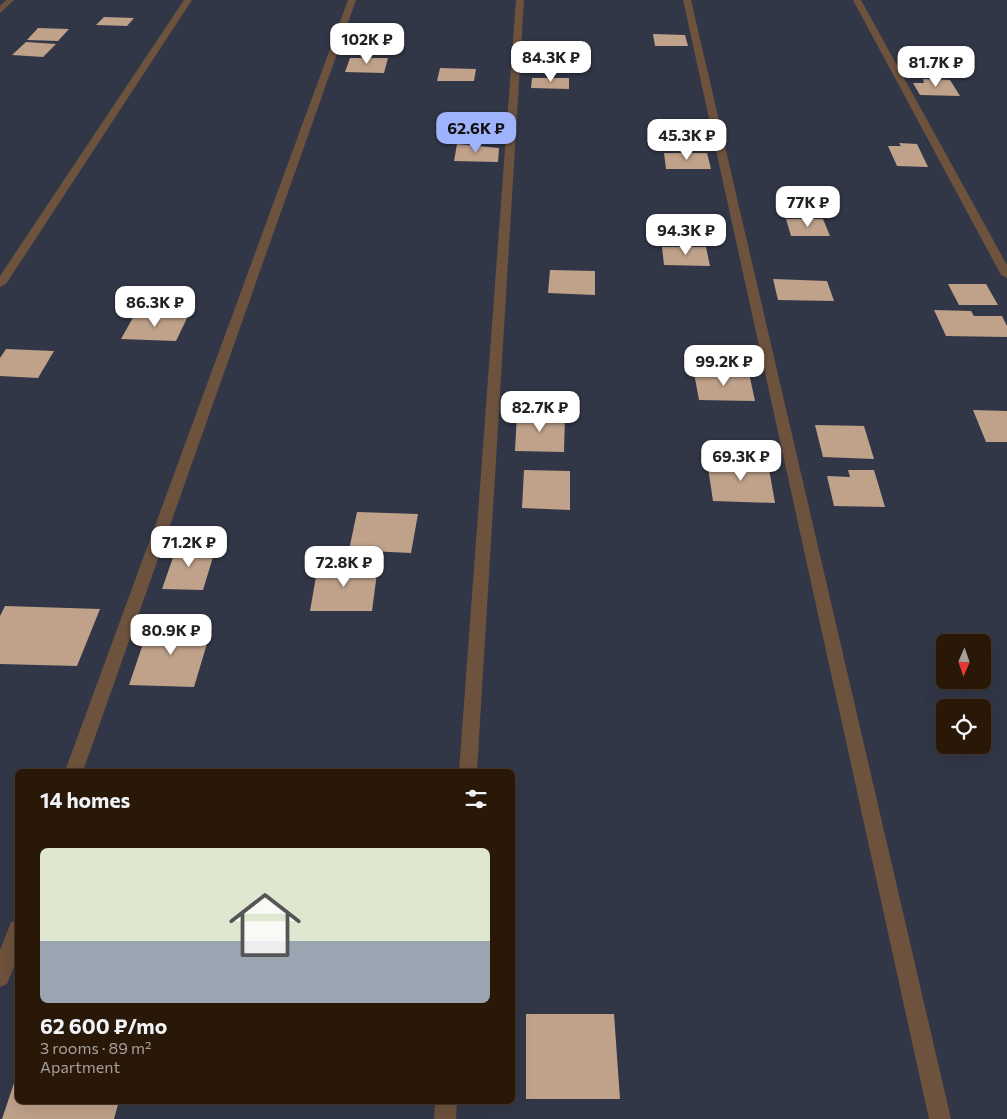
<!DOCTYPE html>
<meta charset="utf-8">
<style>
body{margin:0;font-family:Commissioner,sans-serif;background:#312112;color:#f1f3f6;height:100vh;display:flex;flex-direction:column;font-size:19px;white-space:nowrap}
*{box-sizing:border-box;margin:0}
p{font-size:16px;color:#a5a09c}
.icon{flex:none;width:28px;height:28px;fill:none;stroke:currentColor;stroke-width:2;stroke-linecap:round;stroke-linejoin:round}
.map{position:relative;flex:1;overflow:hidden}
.panel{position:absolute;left:15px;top:769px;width:500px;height:335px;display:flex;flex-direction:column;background:#291808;border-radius:8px;box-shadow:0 5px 20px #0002,0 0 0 1px #453729}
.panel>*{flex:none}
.needle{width:32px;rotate:182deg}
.tools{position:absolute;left:936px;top:634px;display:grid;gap:10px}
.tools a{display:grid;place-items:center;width:55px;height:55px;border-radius:8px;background:#291808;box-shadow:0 5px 20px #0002,0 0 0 1px #453729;font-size:25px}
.price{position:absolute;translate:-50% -42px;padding:0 11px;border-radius:10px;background:#fff;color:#222;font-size:16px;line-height:32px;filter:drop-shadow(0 1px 2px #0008)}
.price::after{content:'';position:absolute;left:50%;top:30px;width:15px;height:11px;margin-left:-8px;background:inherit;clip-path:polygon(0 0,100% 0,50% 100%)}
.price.active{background:#9fb3fd;color:#111}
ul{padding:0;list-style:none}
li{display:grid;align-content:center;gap:10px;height:265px;padding:0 25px}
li+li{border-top:1px solid #453729}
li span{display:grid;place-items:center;height:155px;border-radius:8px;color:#555}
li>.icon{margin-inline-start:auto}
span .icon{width:90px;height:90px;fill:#fffc;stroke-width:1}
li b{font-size:21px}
h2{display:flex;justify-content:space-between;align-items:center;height:60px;padding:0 25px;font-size:21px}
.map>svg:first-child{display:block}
.green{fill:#323747;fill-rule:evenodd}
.building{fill:#c0a28b}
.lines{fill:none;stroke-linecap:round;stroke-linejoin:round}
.minor{fill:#6d523d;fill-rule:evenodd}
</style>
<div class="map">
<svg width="1007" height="1119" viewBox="0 0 1007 1119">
<rect width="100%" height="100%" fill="#37200b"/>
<!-- green -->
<path class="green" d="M0 0H1007V1119H0ZM945 642H982V680H945ZM945 708H982V745H945ZM18 771H512V1101H18Z"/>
<!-- building -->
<path class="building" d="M104 17 134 18 127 26 96 25Z
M38 28 69 29 58 41 27 40Z
M653 34 685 35 688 46H655Z
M26 42 56 44 43 57 12 55Z
M350 58H388L384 73 345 72Z
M440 68 476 69 474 81H437Z
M532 78H569V89L531 88Z
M923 79 950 80 960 96 920 95 913 83H924Z
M899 143 917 144 928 167 897 166 888 146H901Z
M457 144 499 148 498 162 454 161Z
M664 153H707L711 169H666Z
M786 219H823L830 236H791Z
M662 247H706L710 266 664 265Z
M550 270 595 271V295L548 293Z
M773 279 827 281 834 301 778 300Z
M948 284H986L998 305H959Z
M934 310 971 311 974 316H1002L1007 326V337L946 336Z
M135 314 188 316 176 341 121 339Z
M6 349 54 351 38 378 0 376V358Z
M694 373H749L755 401 699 400Z
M973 410 1007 411V442H986Z
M517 413 565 414 564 452 515 451Z
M815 425 864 426 874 459 823 457Z
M707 461 768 463 775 503 713 501Z
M524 470 570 471V510L522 508Z
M848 470H874L885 507 834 506 827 476 850 477Z
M357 512 418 514 411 553 349 550Z
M177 546 216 547 203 590 162 589Z
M318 565H378L372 611H310Z
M5 606 100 609 77 666 0 664V616Z
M149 626 212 627 194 687 129 685Z
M526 1014H614L620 1099H526Z
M17 1074 18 1101H119L114 1119H2Z"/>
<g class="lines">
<!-- minor -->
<path class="minor" d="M6 0H14L0 13V6Z
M184 0H192L6 284 0 287V276Z
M348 0H356L83 771H65Z
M516 0H524L477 771H459Z
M683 0H691L951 1119H929Z
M853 0H861L1007 265V278L1001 275Z
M18 920V957L7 984 0 987V950L11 922Z
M435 1101H457L456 1119H434Z"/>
</g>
</svg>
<div class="tools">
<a><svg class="needle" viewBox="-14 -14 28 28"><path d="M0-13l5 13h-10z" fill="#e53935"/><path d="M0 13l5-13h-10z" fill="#a5a09c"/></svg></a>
<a><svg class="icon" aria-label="locate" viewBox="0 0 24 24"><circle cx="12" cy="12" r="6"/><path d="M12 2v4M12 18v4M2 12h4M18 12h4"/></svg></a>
</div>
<b class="price" style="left:367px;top:65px">102K ₽</b>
<b class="price" style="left:551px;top:83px">84.3K ₽</b>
<b class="price" style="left:936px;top:88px">81.7K ₽</b>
<b class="price active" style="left:476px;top:154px">62.6K ₽</b>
<b class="price" style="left:687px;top:161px">45.3K ₽</b>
<b class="price" style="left:808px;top:228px">77K ₽</b>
<b class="price" style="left:686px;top:256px">94.3K ₽</b>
<b class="price" style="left:155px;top:328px">86.3K ₽</b>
<b class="price" style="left:724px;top:387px">99.2K ₽</b>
<b class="price" style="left:540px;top:433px">82.7K ₽</b>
<b class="price" style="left:741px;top:482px">69.3K ₽</b>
<b class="price" style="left:189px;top:568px">71.2K ₽</b>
<b class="price" style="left:344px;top:588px">72.8K ₽</b>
<b class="price" style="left:171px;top:656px">80.9K ₽</b>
<section class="panel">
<h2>14 homes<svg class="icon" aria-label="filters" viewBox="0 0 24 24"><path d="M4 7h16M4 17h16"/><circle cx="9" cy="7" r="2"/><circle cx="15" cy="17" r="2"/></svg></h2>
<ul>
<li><span style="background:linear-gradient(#dfe7d0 60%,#9aa5b1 0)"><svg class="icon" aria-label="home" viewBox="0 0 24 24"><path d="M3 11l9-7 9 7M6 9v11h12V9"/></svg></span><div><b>62 600 ₽/mo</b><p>3 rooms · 89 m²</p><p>Apartment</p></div></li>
</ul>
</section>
</div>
